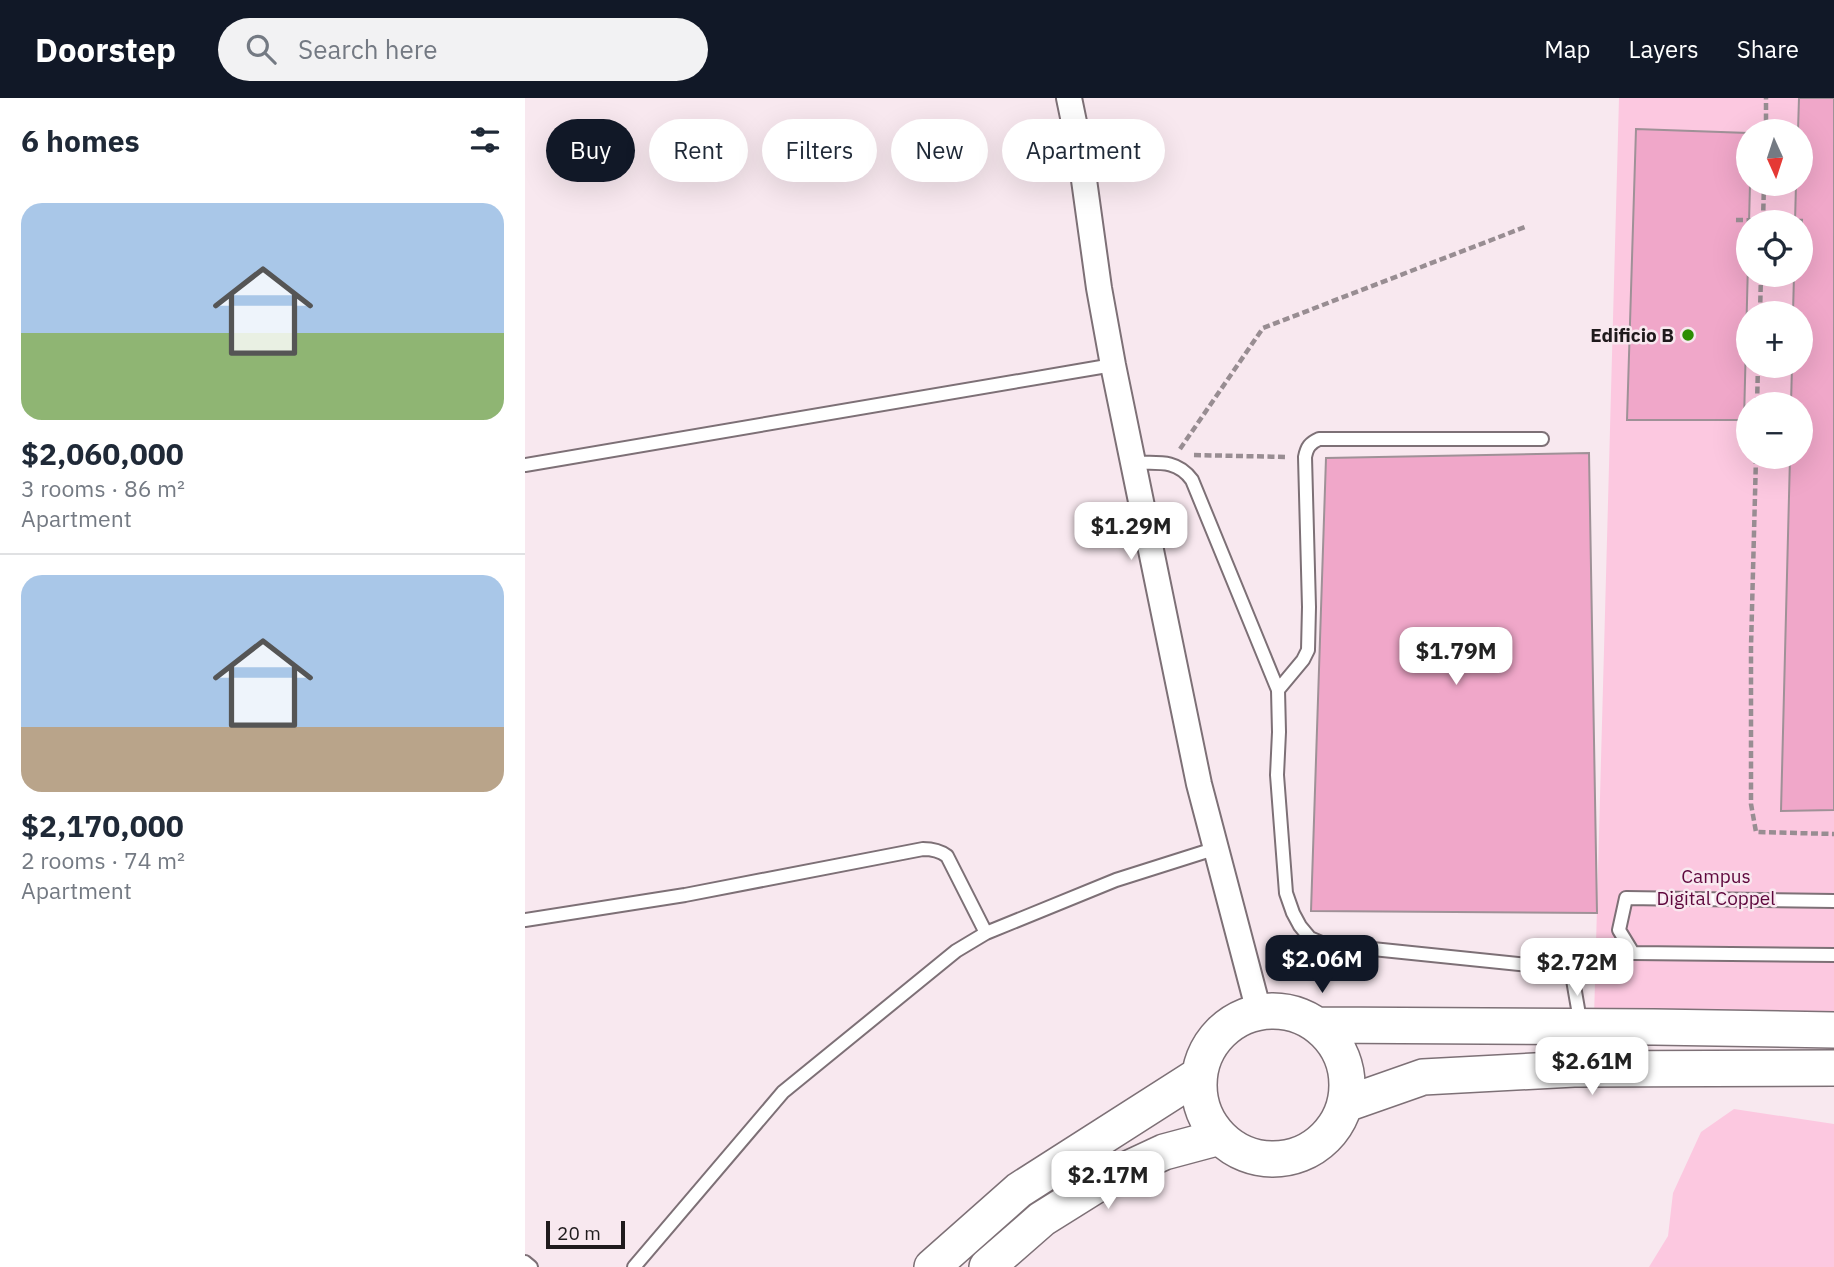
<!DOCTYPE html>
<meta charset="utf-8">
<style>
body{margin:0;font-family:"IBM Plex Sans",sans-serif;background:#f2f2f3;color:#1f2937;height:100vh;display:flex;flex-direction:column;font-size:26px;white-space:nowrap}
*{box-sizing:border-box;margin:0}
p{font-size:23px;color:#747a83}
.icon{flex:none;width:38px;height:38px;fill:none;stroke:currentColor;stroke-width:2;stroke-linecap:round;stroke-linejoin:round}
.map{position:relative;flex:1;overflow:hidden}
.sheet{display:flex;flex-direction:column;background:#fff;width:525px}
.sheet>*{flex:none}
.banner{position:absolute;left:21px;top:21px;width:665px;height:63px;display:flex;gap:14px}
.needle{width:46px;rotate:177deg}
.buttons{position:absolute;left:1211px;top:21px;display:grid;gap:14px}
.buttons a{display:grid;place-items:center;width:77px;height:77px;border-radius:50%;background:#fff;box-shadow:0 7px 28px #0002;font-size:35px}
.scale{position:absolute;left:21px;bottom:18px;width:79px;box-sizing:border-box;padding-left:7px;border:4px solid #1f1a1c;border-top:0;font-size:19px;line-height:24px;white-space:nowrap;color:#1f1a1c;-webkit-text-stroke:5px #f8e8ef;paint-order:stroke}
.price{position:absolute;translate:-50% -60px;padding:0 16px;border-radius:14px;background:#fff;color:#222;font-size:23px;line-height:46px;filter:drop-shadow(0 2px 4px #0008)}
.price::after{content:'';position:absolute;left:50%;top:42px;width:21px;height:16px;margin-left:-10px;background:inherit;clip-path:polygon(0 0,100% 0,50% 100%)}
.price.selected{background:#111827;color:#fff}
ul{padding:0;list-style:none}
li{display:grid;align-content:center;gap:14px;height:371px;padding:0 21px}
li+li{border-top:2px solid #e0e1e3}
li span{display:grid;place-items:center;height:217px;border-radius:21px;color:#555}
li>.icon{margin-inline-start:auto}
span .icon{width:126px;height:126px;fill:#fffc;stroke-width:1}
li b{font-size:30px}
h2{display:flex;justify-content:space-between;align-items:center;height:84px;padding:0 21px;font-size:30px}
.tag{padding:0 24px;border-radius:32px;background:#fff;box-shadow:0 7px 28px #0002;font-size:24px;line-height:63px}
.tag.selected{background:#111827;color:#fff}
header{display:flex;align-items:center;gap:42px;box-sizing:border-box;height:98px;padding:0 35px;background:#111827;color:#fff}
header strong{font-size:33px}
nav{display:flex;gap:38px;margin-inline-start:auto;font-size:24px}
.search{width:490px;height:63px;background:#f2f2f3;display:flex;align-items:center;gap:18px;box-sizing:border-box;padding:0 24px;border-radius:38px;color:#747a83;font-size:26px}
main{display:flex;flex:1;min-height:0}
.map>svg:first-child{display:block}
.green{fill:#fcc8e0;fill-rule:evenodd}
.building{fill:#f0a7c9;stroke:#9f9197;stroke-width:2}
.lines{fill:none;stroke-linecap:round;stroke-linejoin:round}
.lane-casing{stroke:#7d7076;stroke-width:16}
.street-casing{stroke:#7d7076;stroke-width:28}
.secondary-casing{stroke:#7d7076;stroke-width:38}
.path{stroke:#988d92;stroke-width:4.5;stroke-dasharray:7 3.5;stroke-linecap:butt}
.lane{stroke:#fff;stroke-width:12}
.street{stroke:#fff;stroke-width:24}
.secondary{stroke:#fff;stroke-width:35}
.poi-dot{fill:#2c8d03;stroke:#f8e8ef;stroke-width:2.5}
.labels{text-anchor:middle;stroke-width:5;stroke-linejoin:round;paint-order:stroke}
.poi-label{font-size:19px;font-weight:bold;fill:#1f1a1c;stroke:#f8e8ef;text-anchor:end}
.park-label{font-size:19px;fill:#5e083d;stroke:#f8e8ef}
</style>
<header>
<strong>Doorstep</strong>
<div class="search"><svg class="icon" aria-label="search" viewBox="0 0 24 24"><circle cx="10" cy="10" r="6"/><path d="M15 15l6 6"/></svg>Search here</div>
<nav><a>Map</a><a>Layers</a><a>Share</a></nav>
</header>
<main>
<section class="sheet">
<h2>6 homes<svg class="icon" aria-label="filters" viewBox="0 0 24 24"><path d="M4 7h16M4 17h16"/><circle cx="9" cy="7" r="2"/><circle cx="15" cy="17" r="2"/></svg></h2>
<ul>
<li><span style="background:linear-gradient(#a9c7e8 60%,#8fb573 0)"><svg class="icon" aria-label="home" viewBox="0 0 24 24"><path d="M3 11l9-7 9 7M6 9v11h12V9"/></svg></span><div><b>$2,060,000</b><p>3 rooms · 86 m²</p><p>Apartment</p></div></li>
<li><span style="background:linear-gradient(#a9c7e8 70%,#b9a48a 0)"><svg class="icon" aria-label="home" viewBox="0 0 24 24"><path d="M3 11l9-7 9 7M6 9v11h12V9"/></svg></span><div><b>$2,170,000</b><p>2 rooms · 74 m²</p><p>Apartment</p></div></li>
</ul>
</section>
<div class="map">
<svg width="1309" height="1169" viewBox="0 0 1309 1169">
<rect width="100%" height="100%" fill="#f8e8ef"/>
<!-- green -->
<path class="green" d="M1094 0H1309V917L1069 920ZM1223 33H1276V86H1223ZM1223 124H1276V177H1223ZM1223 215H1276V268H1223ZM1223 306H1276V359H1223Z
M1209 1011 1309 1026V1169H1124L1143 1138 1148 1095 1176 1034Z"/>
<!-- building -->
<path class="building" d="M1274 0H1309V712L1256 713 1265 359H1276V306H1266L1267 268H1276V215H1268L1269 177H1276V124H1270L1271 86H1276V33H1273Z
M1111 31 1223 35V86H1225L1219 322H1102Z
M1064 355 1072 815 786 813 801 360Z"/>
<g class="lines">
<!-- lane casing -->
<g class="lane-casing">
<path id="lane" d="M1017 341H794C785 345 782 349 780 359L784 509 783 552 778 562 753 592 754 634 752 677 761 795 768 815 775 828 785 840 799 846 1033 870 1043 874 1048 882 1056 928
M609 365C632 365 652 361 667 382L753 592
M0 367 588 267
M1309 803 1101 800 1094 832 1108 855 1309 857
M0 822 160 797 398 751C407 751 414 752 422 758L461 835
M0 1164 6 1169
M109 1169 258 994 431 853 461 835 591 782 692 750"/>
</g>
<!-- street casing -->
<g class="street-casing">
<path id="street" d="M544 0 555 53 574 190 588 267 674 686 734 914"/>
</g>
<!-- secondary casing -->
<g class="secondary-casing">
<path id="secondary" d="M674 987a74 74 0 1 1 148 0a74 74 0 1 1-148 0Z
M794 927 1129 929 1309 932
M821 1006 898 979 1049 971 1309 970
M407 1169 494 1092 674 977
M462 1169 517 1121 581 1081 639 1054 695 1039"/>
</g>
<!-- path -->
<path class="path" d="M1241 33V0
M1211 122 1278 123
M1238 123 1239 86
M1235 215 1236 177
M1232 306 1233 268
M655 351 738 230 1000 129
M669 357 762 359
M1231 359 1226 549V706L1231 734 1309 736"/>
<!-- lane -->
<use href="#lane" class="lane"/>
<!-- street -->
<use href="#street" class="street"/>
<!-- secondary -->
<use href="#secondary" class="secondary"/>
</g>
<!-- markers -->
<circle class="poi-dot" cx="1163" cy="237" r="7"/>
<g class="labels">
<!-- poi labels -->
<g class="poi-label">
<text x="1149" y="244">Edificio B</text>
</g>
<!-- park labels -->
<g class="park-label">
<text x="1191" y="785">Campus<tspan x="1191" dy="22">Digital Coppel</tspan></text>
</g>
</g>
</svg>
<div class="buttons">
<a><svg class="needle" viewBox="-14 -14 28 28"><path d="M0-13l5 13h-10z" fill="#e53935"/><path d="M0 13l5-13h-10z" fill="#747a83"/></svg></a>
<a><svg class="icon" aria-label="locate" viewBox="0 0 24 24"><circle cx="12" cy="12" r="6"/><path d="M12 2v4M12 18v4M2 12h4M18 12h4"/></svg></a>
<a>+</a>
<a>−</a>
</div>
<div class="scale">20 m</div>
<b class="price" style="left:606px;top:464px">$1.29M</b>
<b class="price" style="left:931px;top:589px">$1.79M</b>
<b class="price selected" style="left:797px;top:897px">$2.06M</b>
<b class="price" style="left:1052px;top:900px">$2.72M</b>
<b class="price" style="left:1067px;top:999px">$2.61M</b>
<b class="price" style="left:583px;top:1113px">$2.17M</b>
<div class="banner">
<a class="tag selected">Buy</a>
<a class="tag">Rent</a>
<a class="tag">Filters</a>
<a class="tag">New</a>
<a class="tag">Apartment</a>
</div>
</div>
</main>
